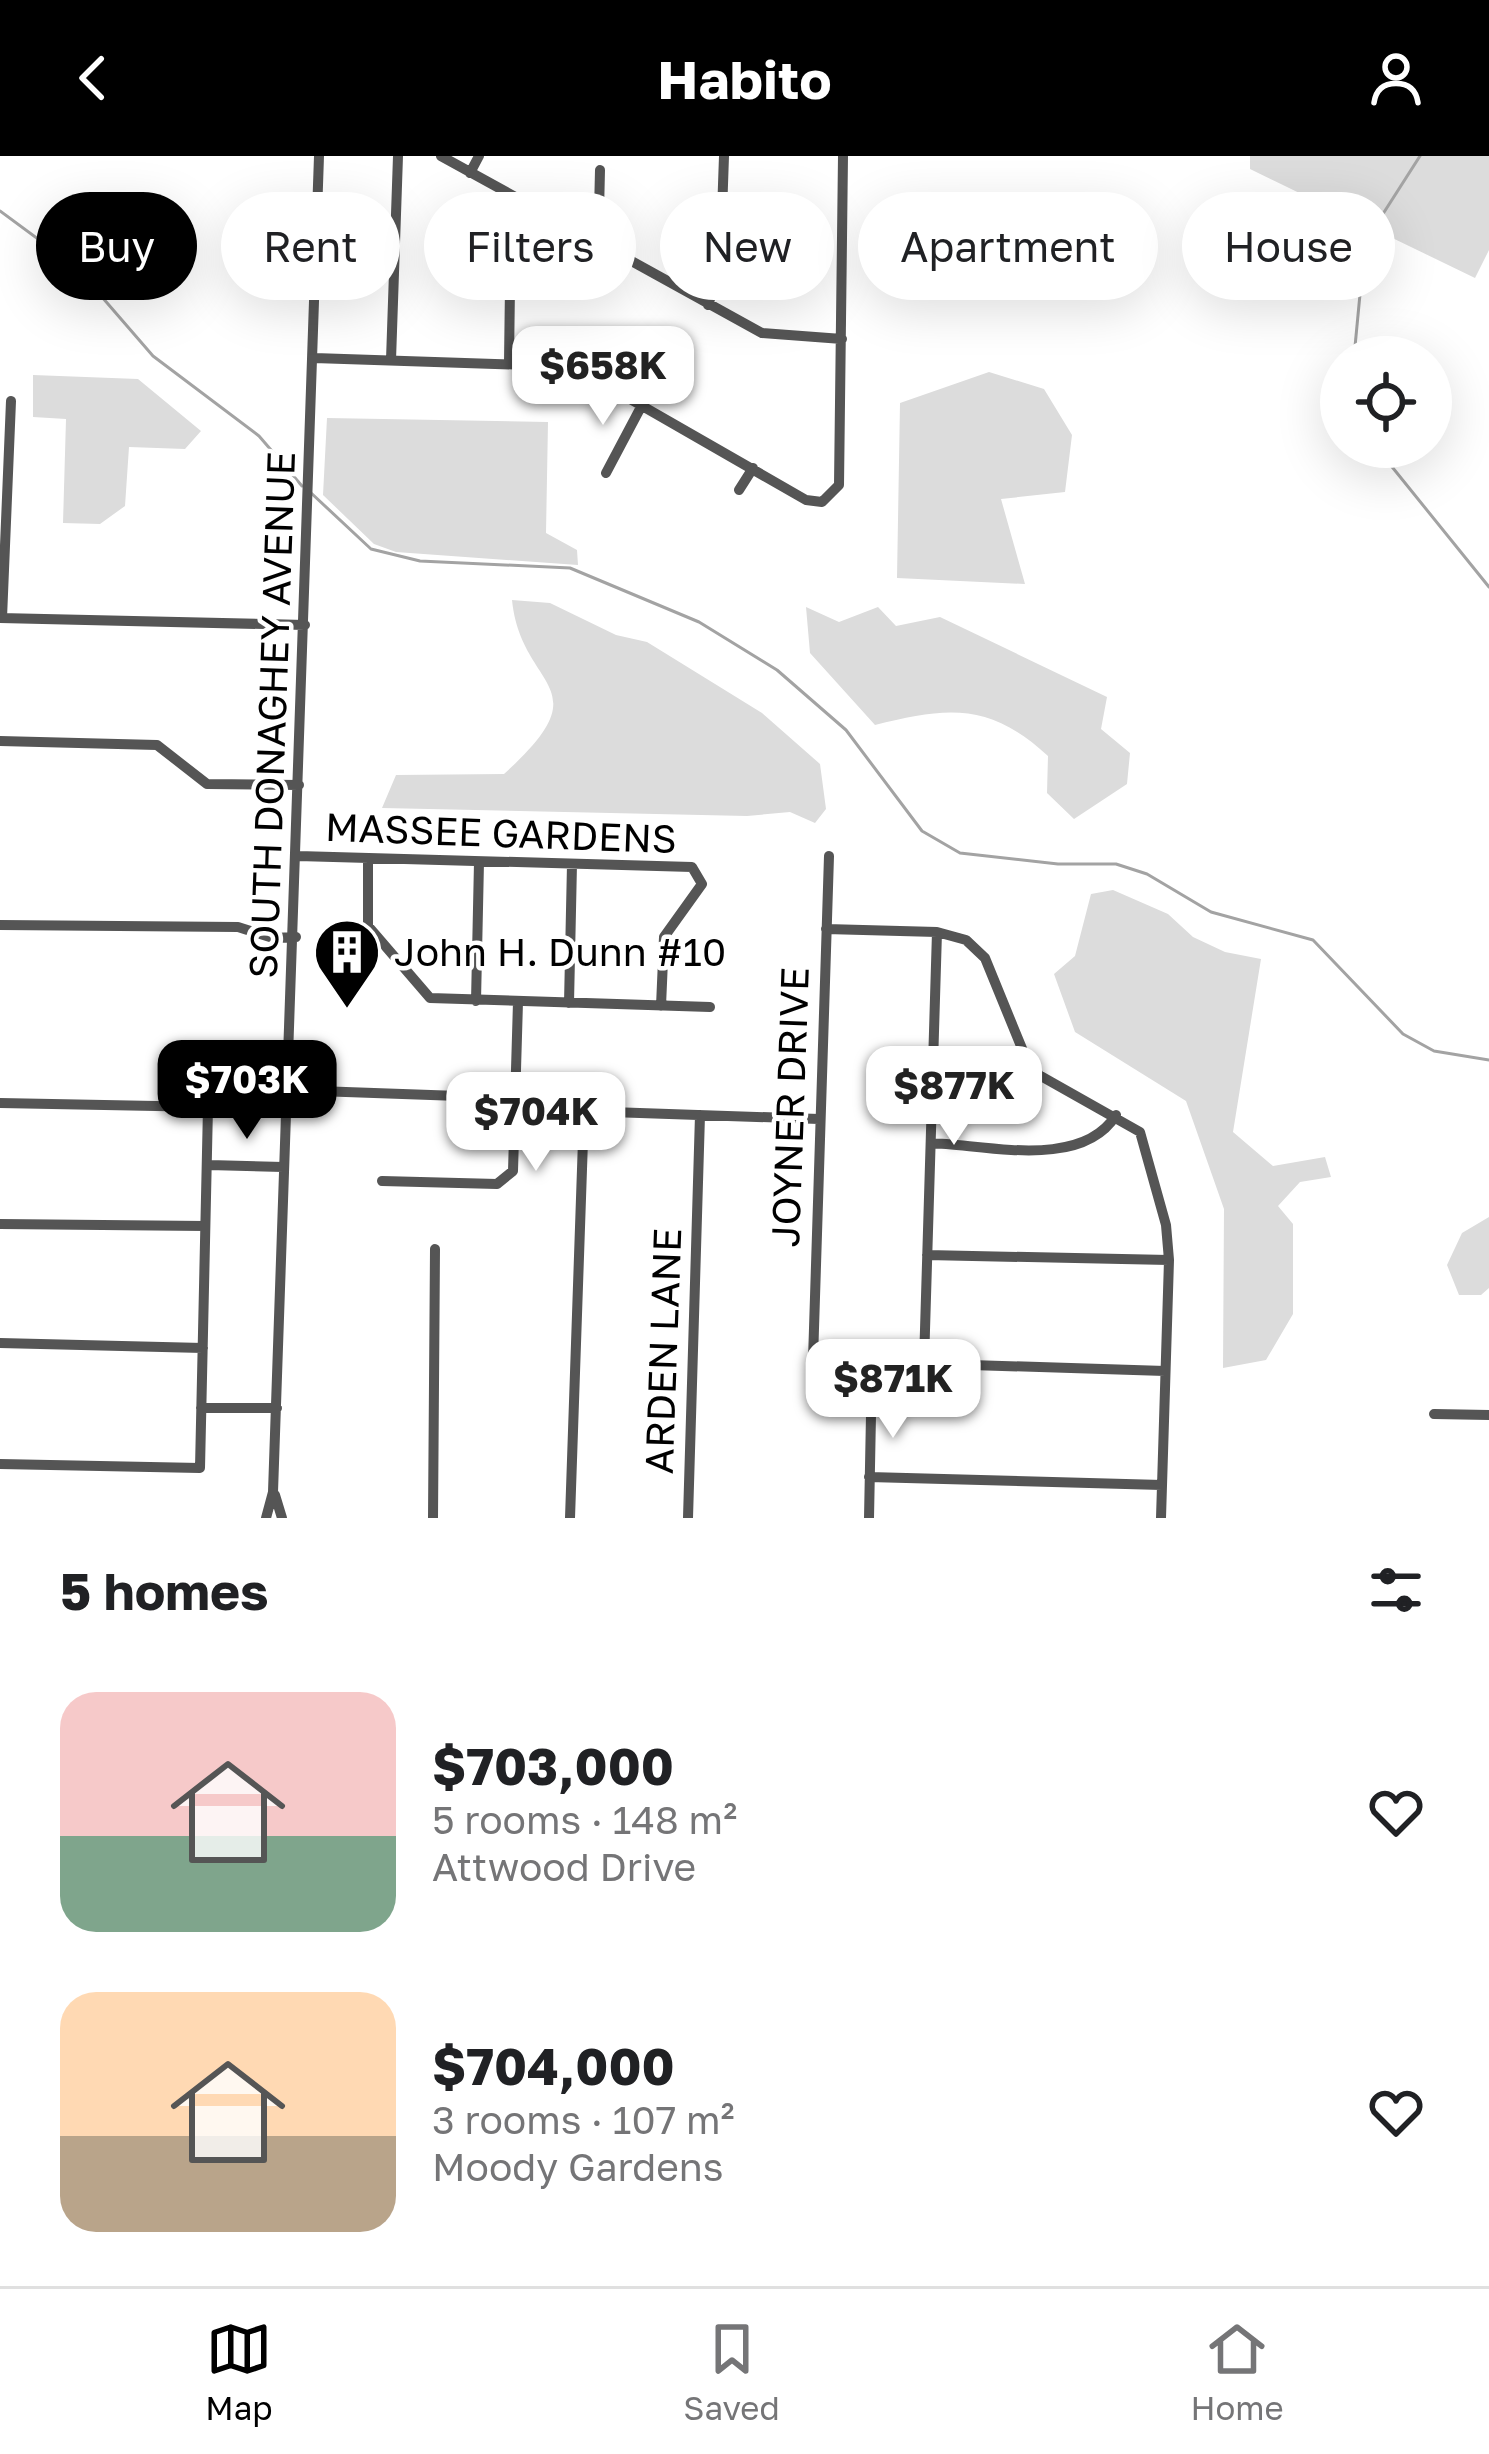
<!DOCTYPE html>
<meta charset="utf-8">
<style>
body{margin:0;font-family:"Golos Text",sans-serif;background:#f2f2f2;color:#202124;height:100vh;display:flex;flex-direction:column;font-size:45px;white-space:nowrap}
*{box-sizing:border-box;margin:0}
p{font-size:39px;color:#757577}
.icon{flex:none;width:66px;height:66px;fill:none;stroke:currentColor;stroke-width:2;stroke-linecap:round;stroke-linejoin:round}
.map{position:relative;height:1362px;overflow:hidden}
.details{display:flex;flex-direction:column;background:#fff;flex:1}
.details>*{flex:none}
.banner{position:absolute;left:36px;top:36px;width:1419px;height:108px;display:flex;gap:24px}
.controls{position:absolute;left:1320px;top:180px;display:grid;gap:24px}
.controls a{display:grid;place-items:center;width:132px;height:132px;border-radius:50%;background:#fff;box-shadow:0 12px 48px #0002;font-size:60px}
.price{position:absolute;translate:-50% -102px;padding:0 27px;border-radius:24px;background:#fff;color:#222;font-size:39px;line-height:78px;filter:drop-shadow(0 3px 6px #0008)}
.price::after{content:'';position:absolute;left:50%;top:72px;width:36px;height:27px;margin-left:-18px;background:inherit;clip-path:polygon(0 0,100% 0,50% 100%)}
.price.selected{background:#000;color:#fff}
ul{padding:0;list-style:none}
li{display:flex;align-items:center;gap:36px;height:300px;padding:0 60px}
li span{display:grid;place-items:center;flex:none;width:336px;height:240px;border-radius:36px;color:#555}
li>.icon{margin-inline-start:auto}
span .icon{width:144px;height:144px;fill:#fffc;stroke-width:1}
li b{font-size:51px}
h2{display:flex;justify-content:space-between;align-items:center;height:144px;padding:0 60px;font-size:51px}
.tag{padding:0 42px;border-radius:54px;background:#fff;box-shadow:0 12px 48px #0002;font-size:42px;line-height:108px}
.tag.selected{background:#000;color:#fff}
header{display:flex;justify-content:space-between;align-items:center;height:156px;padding:0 60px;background:#000;color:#fff;font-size:54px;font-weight:700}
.tab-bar{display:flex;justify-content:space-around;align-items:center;height:168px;border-top:3px solid #e0e0e0;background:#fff;font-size:33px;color:#757577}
.tab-bar a{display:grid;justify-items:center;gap:6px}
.tab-bar .selected{color:#000}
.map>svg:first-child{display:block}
.green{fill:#dcdcdc}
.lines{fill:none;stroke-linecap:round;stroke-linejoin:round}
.stream{stroke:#a3a3a3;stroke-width:3}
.minor{stroke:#555;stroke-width:10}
.labels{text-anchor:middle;stroke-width:9;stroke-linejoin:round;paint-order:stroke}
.street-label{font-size:39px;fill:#000;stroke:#fff}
.poi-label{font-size:39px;fill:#000;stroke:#fff;text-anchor:start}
</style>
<header><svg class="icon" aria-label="back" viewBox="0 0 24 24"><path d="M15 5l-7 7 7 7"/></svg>Habito<svg class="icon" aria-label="person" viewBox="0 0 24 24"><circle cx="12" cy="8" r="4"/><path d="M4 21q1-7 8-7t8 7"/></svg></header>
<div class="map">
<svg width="1489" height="1362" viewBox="0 0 1489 1362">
<rect width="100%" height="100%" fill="#fff"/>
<!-- green -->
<path class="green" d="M1250 0H1489V94L1475 122 1250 13Z
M989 216 1044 233 1072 279 1065 336 1001 343 1025 428 897 422 900 247Z
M33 219 138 223 201 275 185 293 129 291 125 350 100 368 63 367 66 263 33 261Z
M327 262 548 266 546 377 577 394 578 409 396 396 374 388 323 339Z
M512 444 550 447 616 479 647 486 762 557 820 608 826 653 815 667 790 656 747 660 382 652 396 619 504 618C605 527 521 535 512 444Z
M806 451 839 466 878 451 896 470 940 461 1107 541 1101 573 1130 597 1127 628 1074 663 1047 637 1048 600C989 546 948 551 875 569L810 497Z
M1113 734 1168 758 1193 781 1225 796 1261 803 1233 976 1273 1010 1325 1001 1331 1021 1300 1026 1278 1050 1293 1068V1158L1266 1204 1223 1212 1224 1053 1186 945 1075 876 1054 818 1075 800 1091 738Z
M1489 1061V1132L1481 1139H1459L1447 1109 1462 1077Z"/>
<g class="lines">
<!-- stream -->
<path class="stream" d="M0 55 76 111 153 200 259 280 302 330
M1354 201 1365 86 1420 0
M1376 291 1489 431
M310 336 371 393 420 405 570 412 699 466 777 514 846 574 922 675 960 697 1058 708H1116L1147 718 1211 756 1313 784 1403 878 1434 895 1489 904"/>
<!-- minor -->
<path class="minor" d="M441 0 762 177 842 183
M470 17 479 0
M589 81 599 56 600 14
M708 149 720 114 724 0
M314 202 559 210 597 224 806 344 822 346 839 329 843 0
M391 204 398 0
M509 206 510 130 544 57
M606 317 642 249
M739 334 753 312
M0 462 305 469
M2 462 11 245
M0 585 157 589 207 628 299 629
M298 700 692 711 702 728 664 781 661 850
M829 700 813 1204 1165 1215
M368 703V770L430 842 710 851
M0 769 238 771 273 782 296 781
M826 773 937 776 966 784 985 802 1023 895 1039 919 1140 976 1166 1069 1169 1104 1161 1362
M476 845 479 706
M569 847 572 708
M289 934 459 940 491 952 819 963
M0 947 208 951 200 1312 0 1308
M931 987C987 989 1082 1014 1116 959
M209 1009 283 1011
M382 1025 497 1028 513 1015 518 846
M0 1068 205 1070
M927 1099 1169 1104
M0 1187 203 1192
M924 1207 937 776
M201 1252H277
M1434 1258 1489 1259
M869 1321 1162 1329
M275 1339 282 1362
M266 1362 273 1336 319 0
M433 1362 435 1093
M570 1362 584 955
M688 1362 700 959
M869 1362 872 1207"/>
</g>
<!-- icons -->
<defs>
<g id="building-pin" transform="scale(3.45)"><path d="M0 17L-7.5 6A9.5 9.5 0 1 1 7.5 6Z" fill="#000" stroke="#fff"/><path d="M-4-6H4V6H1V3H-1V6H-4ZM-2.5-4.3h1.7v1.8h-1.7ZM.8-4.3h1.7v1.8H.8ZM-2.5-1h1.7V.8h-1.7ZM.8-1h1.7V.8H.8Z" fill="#fff"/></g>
</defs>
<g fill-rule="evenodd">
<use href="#building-pin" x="347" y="796"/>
</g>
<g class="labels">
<!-- street labels -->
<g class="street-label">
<text transform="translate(272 559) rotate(-88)" y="14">SOUTH DONAGHEY AVENUE</text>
<text transform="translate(501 677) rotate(2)" y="14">MASSEE GARDENS</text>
<text transform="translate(790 951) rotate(-88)" y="14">JOYNER DRIVE</text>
<text transform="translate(663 1195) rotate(-88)" y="14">ARDEN LANE</text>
</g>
<!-- poi labels -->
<g class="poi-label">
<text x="394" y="810">John H. Dunn #10</text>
</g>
</g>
</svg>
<div class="controls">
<a><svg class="icon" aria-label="locate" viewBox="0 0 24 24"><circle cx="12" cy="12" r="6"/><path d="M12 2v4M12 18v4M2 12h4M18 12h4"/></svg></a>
</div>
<b class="price" style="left:603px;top:272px">$658K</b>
<b class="price selected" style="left:247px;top:986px">$703K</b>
<b class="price" style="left:954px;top:992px">$877K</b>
<b class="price" style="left:536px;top:1018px">$704K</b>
<b class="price" style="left:893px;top:1285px">$871K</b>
<div class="banner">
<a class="tag selected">Buy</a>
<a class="tag">Rent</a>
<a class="tag">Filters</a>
<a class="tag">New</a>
<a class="tag">Apartment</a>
<a class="tag">House</a>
</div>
</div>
<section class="details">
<h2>5 homes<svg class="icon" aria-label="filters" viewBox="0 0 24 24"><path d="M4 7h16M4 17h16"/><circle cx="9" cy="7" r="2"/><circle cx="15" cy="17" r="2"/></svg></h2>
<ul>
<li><span style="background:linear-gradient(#f6c9c9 60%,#7fa58c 0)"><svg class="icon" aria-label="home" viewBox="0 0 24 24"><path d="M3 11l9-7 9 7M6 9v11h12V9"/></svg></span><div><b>$703,000</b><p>5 rooms · 148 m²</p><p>Attwood Drive</p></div><svg class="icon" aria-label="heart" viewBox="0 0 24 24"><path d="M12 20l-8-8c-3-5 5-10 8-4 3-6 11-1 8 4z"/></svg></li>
<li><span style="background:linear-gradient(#ffd9b3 60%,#b9a48a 0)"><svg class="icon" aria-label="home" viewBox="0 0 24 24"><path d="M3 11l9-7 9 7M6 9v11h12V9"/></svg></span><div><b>$704,000</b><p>3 rooms · 107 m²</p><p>Moody Gardens</p></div><svg class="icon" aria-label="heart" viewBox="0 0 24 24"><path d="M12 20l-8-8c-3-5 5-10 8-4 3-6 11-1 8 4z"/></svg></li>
</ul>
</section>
<nav class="tab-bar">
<a class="selected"><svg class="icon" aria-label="map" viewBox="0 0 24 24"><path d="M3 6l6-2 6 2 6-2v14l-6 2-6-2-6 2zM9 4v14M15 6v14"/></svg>Map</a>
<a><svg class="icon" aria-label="saved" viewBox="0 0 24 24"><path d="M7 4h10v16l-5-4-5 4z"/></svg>Saved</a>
<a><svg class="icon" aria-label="home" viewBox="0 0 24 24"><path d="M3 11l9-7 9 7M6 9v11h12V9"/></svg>Home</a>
</nav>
